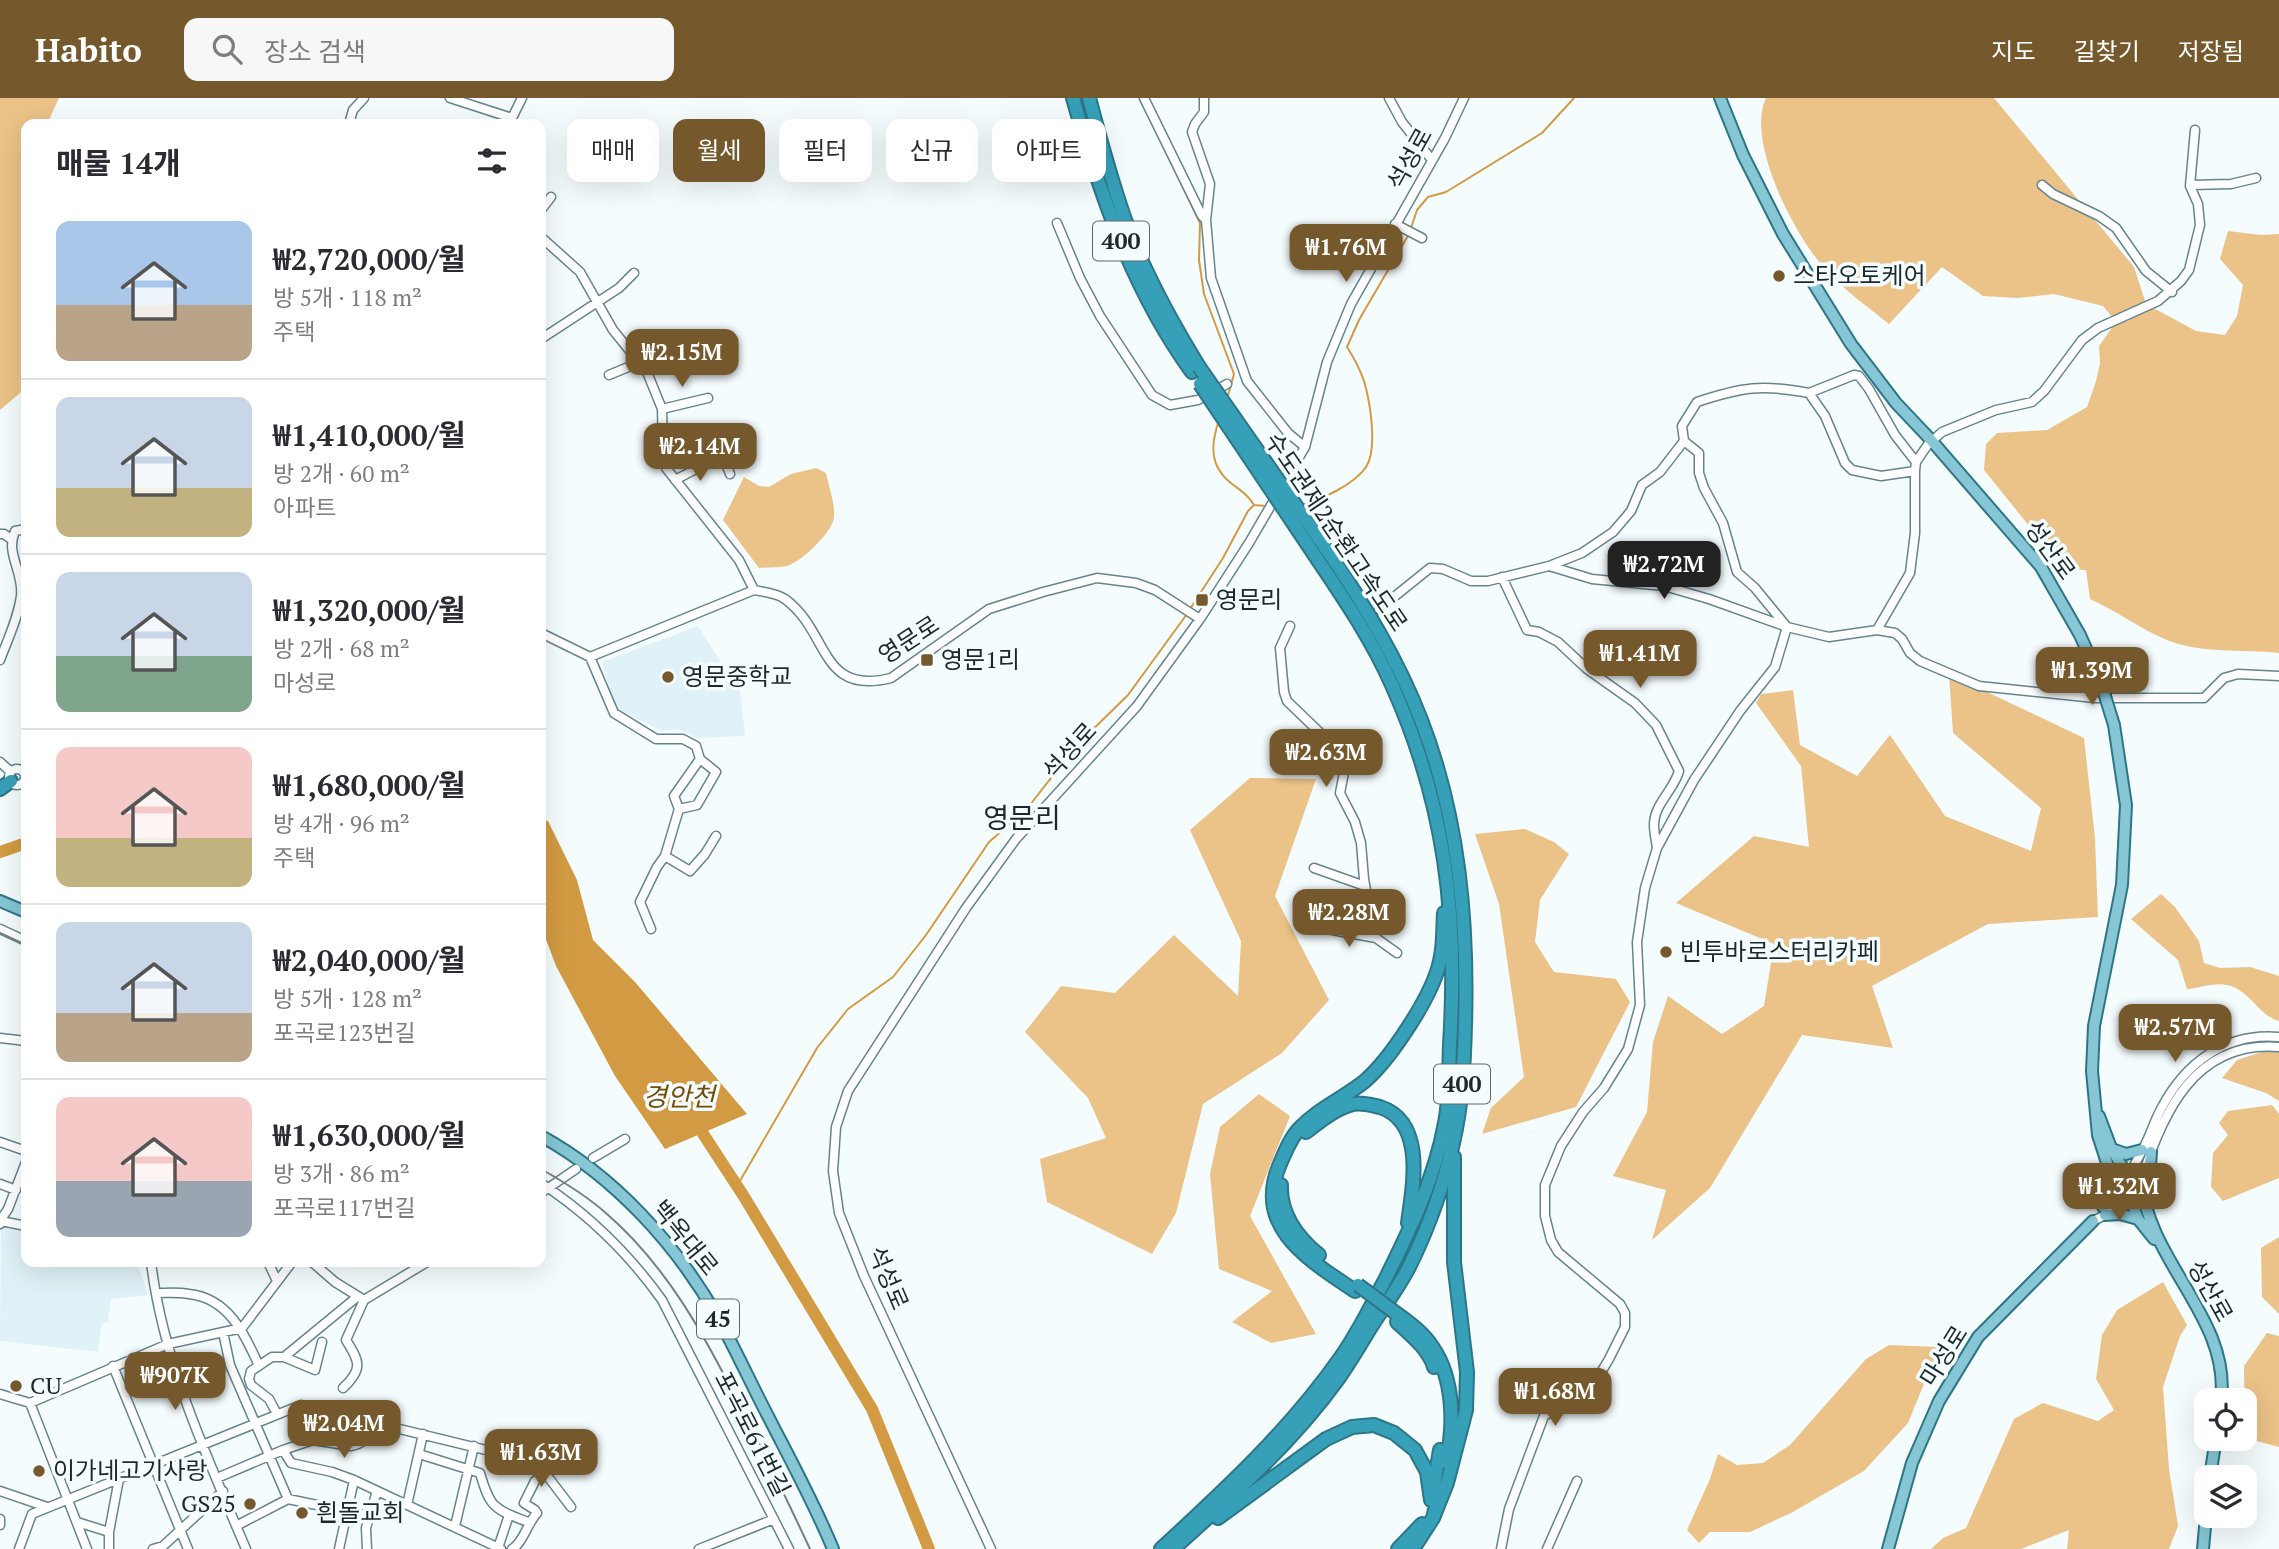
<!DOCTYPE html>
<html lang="ko">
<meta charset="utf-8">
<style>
body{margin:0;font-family:"PT Serif","Noto Sans KR",serif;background:#f7f7f7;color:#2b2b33;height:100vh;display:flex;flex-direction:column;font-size:26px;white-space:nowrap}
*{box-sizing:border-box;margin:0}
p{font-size:23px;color:#7c7c81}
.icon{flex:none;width:38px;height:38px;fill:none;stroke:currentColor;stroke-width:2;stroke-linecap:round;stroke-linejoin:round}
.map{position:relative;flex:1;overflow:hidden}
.side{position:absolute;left:21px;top:21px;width:525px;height:1148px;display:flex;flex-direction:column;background:#fff;border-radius:14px;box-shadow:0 7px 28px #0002}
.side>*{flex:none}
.hud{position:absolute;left:567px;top:21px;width:665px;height:63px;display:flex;gap:14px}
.fabs{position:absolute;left:2194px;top:1290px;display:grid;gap:14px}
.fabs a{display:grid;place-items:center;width:63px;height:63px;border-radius:14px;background:#fff;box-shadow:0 7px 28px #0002;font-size:35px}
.price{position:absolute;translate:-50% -60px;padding:0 16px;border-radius:14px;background:#75582c;color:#fff;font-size:23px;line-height:46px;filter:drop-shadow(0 2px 4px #0008)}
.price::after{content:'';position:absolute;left:50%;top:42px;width:21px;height:16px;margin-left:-10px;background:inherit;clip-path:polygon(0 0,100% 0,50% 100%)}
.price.current{background:#222;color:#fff}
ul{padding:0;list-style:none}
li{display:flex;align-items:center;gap:21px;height:175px;padding:0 35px}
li+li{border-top:2px solid #e1e1e2}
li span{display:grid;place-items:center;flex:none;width:196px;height:140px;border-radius:14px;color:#555}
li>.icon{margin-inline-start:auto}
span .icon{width:84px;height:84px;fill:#fffc;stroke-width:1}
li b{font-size:30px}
h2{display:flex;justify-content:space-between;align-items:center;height:84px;padding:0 35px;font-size:30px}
.chip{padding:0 24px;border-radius:14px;background:#fff;box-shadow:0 7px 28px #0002;font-size:24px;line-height:63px}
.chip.current{background:#75582c;color:#fff}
header{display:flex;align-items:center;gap:42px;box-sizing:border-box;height:98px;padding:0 35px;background:#75582c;color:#fff}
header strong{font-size:33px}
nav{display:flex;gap:38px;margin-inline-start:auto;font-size:24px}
.search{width:490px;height:63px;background:#f7f7f7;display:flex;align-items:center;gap:18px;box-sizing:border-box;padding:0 24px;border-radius:14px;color:#7c7c81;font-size:26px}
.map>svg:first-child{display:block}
.built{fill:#e0f2f7}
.green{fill:#ebc287}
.water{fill:#d29b43}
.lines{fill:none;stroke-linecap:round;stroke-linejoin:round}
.stream{stroke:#d29b43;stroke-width:2}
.river{stroke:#d29b43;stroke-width:12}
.minor-casing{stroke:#64858e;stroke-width:11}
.major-casing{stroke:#2d7688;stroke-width:14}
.highway-casing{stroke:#2d7688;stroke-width:16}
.minor{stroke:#fff;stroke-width:8}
.major{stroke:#86c6d5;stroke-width:10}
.highway{stroke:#36a0b9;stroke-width:12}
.tram{stroke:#768083;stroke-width:2}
.major-bridge-casing{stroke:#2d7688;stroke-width:14;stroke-linecap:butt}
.highway-bridge-casing{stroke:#2d7688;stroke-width:16;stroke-linecap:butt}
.major-bridge{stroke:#86c6d5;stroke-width:10}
.highway-bridge{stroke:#36a0b9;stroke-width:12}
.poi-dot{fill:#75582c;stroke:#f5fcfe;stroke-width:2.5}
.labels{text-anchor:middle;stroke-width:7;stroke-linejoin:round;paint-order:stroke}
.shield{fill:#f5fcfe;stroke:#5c686b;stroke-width:2}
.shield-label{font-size:23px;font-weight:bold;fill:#1b282c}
.street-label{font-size:24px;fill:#1b282c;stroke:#f5fcfe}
.poi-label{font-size:24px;fill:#1b282c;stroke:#f5fcfe;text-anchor:start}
.water-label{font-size:26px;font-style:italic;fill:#724d07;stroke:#f5fcfe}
.quarter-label{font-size:28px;fill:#1b282c;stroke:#f5fcfe}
</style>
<header>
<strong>Habito</strong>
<div class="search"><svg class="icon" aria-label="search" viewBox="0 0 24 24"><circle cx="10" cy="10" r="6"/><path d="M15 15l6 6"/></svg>장소 검색</div>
<nav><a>지도</a><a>길찾기</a><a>저장됨</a></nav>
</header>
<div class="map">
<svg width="2279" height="1451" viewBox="0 0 2279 1451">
<rect width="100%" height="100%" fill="#f5fcfe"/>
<!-- built -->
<path class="built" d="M698 528 740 594 745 638 697 640 679 631 662 633 615 610 602 564Z
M1 1123 26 1128V1164H137L148 1197 111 1201 108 1224 102 1225 98 1254 0 1243Z"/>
<!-- green -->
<path class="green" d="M0 0H59L47 26H26V290L0 312Z
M1766 0H1994L2134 169 2146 206 2196 233 2225 237 2237 218 2243 187 2220 161 2228 133 2261 137 2279 136V555C2242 551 2202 556 2167 542 2140 531 2117 513 2090 501L2086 472 2060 471 2059 454 2040 450 2030 429 1984 372 1986 346 1997 335 2047 332 2087 309 2096 283 2100 265 2099 248 2116 224 2103 208 2054 196 2017 200 1983 198 1942 169 1889 226C1868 209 1845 193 1827 173 1796 141 1745 43 1766 0Z
M816 370 826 375C829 390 835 404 834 419 833 434 801 464 787 468 778 470 768 469 759 470L723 422 744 379 759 388 769 389 791 376Z
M1949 576 2084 640 2095 740 2098 819 1988 826 1872 888 1893 950 1802 937 1710 1090 1652 1142 1666 1092 1613 1078 1647 1014 1653 944 1668 898 1722 936 1764 908 1774 846 1676 805 1754 738 1809 749 1801 668 1756 605 1761 596 1793 592 1800 647 1857 678 1890 637 1945 718 2031 753 2041 710 1953 635Z
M1250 680 1316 681 1275 798 1329 902 1282 955 1203 1006 1176 1115 1152 1156 1047 1104 1040 1061 1106 1040 1088 1000 1025 934 1061 888 1115 895 1174 837 1238 898 1241 843 1190 732Z
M1525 731 1554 744 1569 756 1540 802 1535 844 1554 874 1616 881 1630 904 1576 1009 1482 1036 1491 1010 1524 979 1499 806 1475 736Z
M2161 796 2175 809 2199 843 2204 865 2220 870 2250 869 2279 878V923C2259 918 2249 891 2227 887 2216 884 2198 890 2187 891L2178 862 2131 821Z
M2268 952 2279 954V1003L2266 995 2222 980 2237 962Z
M1259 996 1290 1018 1250 1118 1316 1236 1271 1245 1232 1224 1272 1193 1219 1171 1210 1076 1220 1029Z
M2272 1007 2279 1016V1080L2223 1103 2211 1089 2213 1055 2228 1037 2219 1025 2228 1013Z
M2279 1139V1216L2262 1199 2261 1150Z
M2163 1184 2187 1227 2180 1238 2163 1289 2169 1371 2178 1428 2169 1451H2067L2069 1432 2021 1451H1931L1943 1440 1966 1430 2014 1321 2043 1305 2098 1323 2114 1312 2096 1281 2102 1237 2117 1212Z
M2267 1235 2279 1238V1349L2245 1340 2244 1268Z
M1889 1247 1939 1249 1908 1325 1864 1373 1791 1415 1750 1434H1710L1699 1445 1687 1432 1710 1381 1718 1356 1737 1367 1763 1365 1790 1347 1866 1261Z"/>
<!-- water -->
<path class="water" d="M541 721 548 723 577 782 593 842 635 884 747 1016 665 1051 615 978 556 868 541 828Z"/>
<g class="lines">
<!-- stream -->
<path class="stream" d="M1163 48 1200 125 1199 162 1204 196 1234 276 1227 301
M1411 130 1417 112 1428 99 1446 94 1542 35 1574 0
M1219 322C1213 340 1209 360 1222 376 1231 389 1244 390 1254 407
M1302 407C1321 402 1355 386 1366 369 1378 351 1370 303 1364 283 1360 271 1354 260 1347 249L1359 222 1409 136
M1190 511 1223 460 1248 413 1254 407 1266 408
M737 1088 817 950 848 911 893 879 926 837 989 744 1026 712 1076 648 1128 597 1187 516"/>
<!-- river -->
<path class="river" d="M0 754 26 745
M694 1022 743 1097 872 1311 929 1451"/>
<!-- minor casing -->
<g class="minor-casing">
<path id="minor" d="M450 0 512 20 522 0
M1144 0 1202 118 1206 122 1211 180 1247 283 1288 335 1305 349
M1204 0V14L1195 26 1192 34 1210 86 1206 122
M1389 0 1402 24 1432 62
M349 26 353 12 364 0
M2042 87 2053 96 2099 118 2116 130 2146 173 2172 194
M2190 87 2231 86 2256 80
M541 112 551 99
M1057 125 1080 180 1100 218 1152 297 1170 307 1198 302 1227 286
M1395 126 1422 140
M541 139 580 174 613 232 647 274 662 311 663 350 666 370 739 462 754 492
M541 241 619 190 634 175
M647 274 665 264
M609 277 638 265
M1809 295 1854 277 1859 278 1869 291 1895 337 1916 364
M662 311 708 300
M1931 342 1916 364 1915 373 1881 378 1852 372 1845 365 1825 318 1809 295C1762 286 1742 289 1697 304L1682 328 1684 343 1699 355V375L1704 390 1723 425 1737 474 1755 490 1787 529 1829 539 1877 532 1895 535 1902 541 1910 555 1920 563 1979 588 2095 600H2204L2224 580 2238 576 2279 578
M1932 343 1942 334 1996 312 2032 304 2044 293 2082 242 2098 230 2158 203 2181 183 2189 172 2200 127 2198 106 2190 88 2195 32
M675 382 717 360 725 363 730 376
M0 436H4L11 441
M1502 479 1527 532 1539 534 1558 544 1587 571 1635 605 1656 627 1679 673C1674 692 1654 706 1654 727 1654 734 1656 743 1657 750
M1379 511 1430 470 1443 471 1471 483H1488L1549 468 1582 455 1613 434 1631 413 1642 387 1660 374 1684 343
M1290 528 1280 550 1284 594 1287 603 1341 655 1346 664 1340 695 1355 724 1361 745 1364 781 1373 831 1376 840 1397 855
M1877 532 1910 475 1915 435V373
M541 535 590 559 754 492C763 494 777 495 785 501 830 534 819 598 891 580L989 511 1043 494 1097 480 1136 485 1155 492 1200 521
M590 559 614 615 656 641H683L696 648 700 661 674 698 679 711 697 707 716 674 700 661
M0 562C8 541 18 520 21 498 24 474 5 456 15 433L26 431
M0 664 11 674
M9 679a8 8 0 1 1 16 0a8 8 0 1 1-16 0Z
M665 758 690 773 705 756 716 738
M1314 770 1365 788
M0 831 26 843
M651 831 640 804 657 769 665 758 679 711
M1327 831 1376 840
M0 940 26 943
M0 1044 26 1053
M593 1060 625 1041
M2130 1075C2134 1067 2139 1059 2143 1051 2150 1038 2154 1024 2161 1011 2185 965 2226 934 2279 939
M2141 1083C2162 1015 2195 942 2279 949
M541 1085C588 1116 629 1156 662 1202L789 1451
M0 1086 16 1092
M541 1095 576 1071
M0 1123 8 1111 26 1064
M2093 1123 2105 1117 2128 1100
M0 1126 1 1123 26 1128
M151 1164C163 1264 207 1359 246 1451
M268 1164 277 1183
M312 1164 335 1184 364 1202 427 1164
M156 1195C167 1195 178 1194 189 1196 228 1200 245 1236 259 1268
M223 1234 230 1267 288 1401
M284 1259 357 1199
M133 1260 138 1264 165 1273 179 1285
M113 1268 188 1451
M343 1290C363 1271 360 1264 346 1242L364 1202
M0 1296 30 1305 168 1246 242 1230 292 1164
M30 1305 87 1451
M277 1316 269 1301 251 1287 249 1281 251 1273 272 1259H284L315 1272 322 1244
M283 1352 313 1342 351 1348C365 1346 370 1336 378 1325
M419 1356 480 1375C490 1410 494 1411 528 1424
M217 1380 283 1352 291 1365 332 1374 354 1382 501 1451
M0 1393 47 1409
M407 1407 423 1336
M0 1421V1427
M77 1424 109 1434
M236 1428 288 1401 369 1418
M455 1428 474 1348
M498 1450 509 1417
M19 1451 32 1416 301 1307 523 1361 545 1375 571 1409
M109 1451V1434L119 1381
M153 1451 163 1448 223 1393
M339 1451 354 1382
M367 1451 366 1430 377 1393
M512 1451C523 1445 527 1426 537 1415L535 1412 524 1405 535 1383 545 1375
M699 1451 774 1421
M991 1451 864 1178 839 1115 833 1073 836 1029 848 993 966 810 1016 741 1137 608 1200 521 1249 445 1305 349 1327 264 1351 206 1445 40 1464 0
M1501 1451 1509 1411 1544 1318 1585 1295 1594 1286 1609 1261 1625 1229V1215L1620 1206 1558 1154 1551 1142 1545 1118V1087L1561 1048 1583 1014 1604 990 1628 951 1640 907 1637 844 1645 790 1657 750 1694 682 1740 613 1775 569 1787 529 1709 501 1664 488 1592 481 1549 468
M1547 1451 1577 1383"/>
</g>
<!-- major casing -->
<g class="major-casing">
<path id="major" d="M1720 0 1743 57 1783 136 1851 246 1896 305 1931 342 2041 469 2080 537 2100 582
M2114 627 2126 707 2122 787 2094 928 2092 973 2098 1037 2108 1068 2117 1083 2118 1094C2125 1103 2135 1101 2141 1091
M0 803 26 814
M2099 1018 2111 1050 2126 1075
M541 1038C614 1078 676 1146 717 1218 736 1252 752 1288 770 1322 792 1365 815 1407 833 1451
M2112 1051 2126 1056 2142 1052
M2117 1083 2122 1077 2130 1075 2141 1083C2149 1165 2231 1221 2221 1302
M2148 1095 2151 1054
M2130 1100 2138 1121 2154 1141
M2103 1109 2108 1082V1070
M2105 1117 2120 1116 2138 1121
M2210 1379 2216 1340
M1888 1451 1912 1365 1939 1303 1978 1239 2093 1123
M2203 1451 2207 1407"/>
</g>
<!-- highway casing -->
<g class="highway-casing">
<path id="highway" d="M1073 0C1100 96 1133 193 1192 274
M1089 0C1101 44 1112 87 1128 130 1146 178 1172 225 1199 269
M0 691 11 683
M1306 1034C1319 1024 1336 1010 1353 1006 1361 1004 1371 1007 1380 1009 1426 1024 1413 1088 1408 1125
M1281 1087C1280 1116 1297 1139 1319 1157
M1355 1193C1311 1163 1252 1130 1280 1066 1285 1054 1291 1039 1300 1030 1319 1010 1344 1000 1365 983 1391 960 1433 897 1440 863 1444 847 1443 831 1444 815
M1393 1213C1408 1224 1423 1234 1433 1250 1454 1281 1455 1329 1446 1364
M1397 1224C1410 1236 1429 1251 1434 1269
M1433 1393 1440 1352
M1218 1420 1326 1341 1352 1329 1374 1327 1394 1335 1415 1352 1427 1374 1431 1402
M1433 1420 1447 1385 1466 1312 1467 1274 1454 1164V1059
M1161 1451C1226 1391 1290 1332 1341 1259 1358 1235 1371 1208 1385 1182 1410 1132 1435 1080 1445 1025 1450 1000 1449 973 1450 947 1458 817 1446 707 1392 587 1372 542 1345 502 1318 462
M1173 1451C1232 1398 1291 1346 1338 1281 1351 1263 1362 1243 1374 1224 1386 1206 1400 1187 1410 1167 1428 1130 1444 1086 1453 1045 1462 1007 1464 966 1465 927 1468 824 1459 720 1421 622 1398 562 1365 508 1329 455
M1398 1451 1422 1426
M1413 1451 1433 1420 1435 1412"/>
</g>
<!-- minor -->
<use href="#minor" class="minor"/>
<!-- major -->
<use href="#major" class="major"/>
<!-- highway -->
<use href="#highway" class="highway"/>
<!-- tram -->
<path class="tram" d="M0 835 26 847
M541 1071C564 1084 587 1098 607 1116 668 1169 706 1240 742 1312 766 1358 788 1404 810 1451"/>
<!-- major-bridge casing -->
<g class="major-bridge-casing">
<path id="major-bridge" d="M2100 582 2114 627"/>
</g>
<!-- highway-bridge casing -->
<g class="highway-bridge-casing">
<path id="highway-bridge" d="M1199 269 1329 455
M1200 286 1318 462
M1358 1187 1393 1213"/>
</g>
<!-- major-bridge -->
<use href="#major-bridge" class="major-bridge"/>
<!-- highway-bridge -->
<use href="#highway-bridge" class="highway-bridge"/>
</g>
<!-- markers -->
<g class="poi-dot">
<circle cx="1779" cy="178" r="7"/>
<rect x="1195" y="495" width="14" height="14" rx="3.5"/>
<rect x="920" y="555" width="14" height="14" rx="3.5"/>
<circle cx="668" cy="579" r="7"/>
<circle cx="1666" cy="854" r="7"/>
<circle cx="16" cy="1288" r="7"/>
<circle cx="39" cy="1373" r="7"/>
<circle cx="250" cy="1406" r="7"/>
<circle cx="302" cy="1415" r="7"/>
</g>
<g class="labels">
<!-- shield labels -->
<g class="shield">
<rect x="1093" y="123.5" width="56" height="39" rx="5"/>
<rect x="1434" y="966.5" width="56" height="39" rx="5"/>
<rect x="697" y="1201.5" width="42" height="39" rx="5"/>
</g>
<g class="shield-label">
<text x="1121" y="151">400</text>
<text x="1462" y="994">400</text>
<text x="718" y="1229">45</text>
</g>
<!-- street labels -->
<g class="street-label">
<text transform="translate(1410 61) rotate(-61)" y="8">석성로</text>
<text transform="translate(1336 434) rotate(56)" y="8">수도권제2순환고속도로</text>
<text transform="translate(2050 452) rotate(54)" y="8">성산로</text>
<text transform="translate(909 542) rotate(-33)" y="8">영문로</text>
<text transform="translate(1070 653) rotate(-48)" y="8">석성로</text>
<text transform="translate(685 1140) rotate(51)" y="8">백옥대로</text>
<text transform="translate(888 1180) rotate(67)" y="8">석성로</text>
<text transform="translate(2210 1193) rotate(61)" y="8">성산로</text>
<text transform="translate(1944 1258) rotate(-58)" y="8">마성로</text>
<text transform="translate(752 1336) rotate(63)" y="8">포곡로61번길</text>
</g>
<!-- poi labels -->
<g class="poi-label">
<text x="1793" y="186">스타오토케어</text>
<text x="1216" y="510">영문리</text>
<text x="941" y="570">영문1리</text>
<text x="682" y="587">영문중학교</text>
<text x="1680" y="862">빈투바로스터리카페</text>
<text x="30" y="1296">CU</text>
<text x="53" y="1381">이가네고기사랑</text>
<text x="236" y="1414" text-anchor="end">GS25</text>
<text x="316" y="1423">흰돌교회</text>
</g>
<!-- water labels -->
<g class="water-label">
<text x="679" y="1008">경안천</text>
</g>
<!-- quarter labels -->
<g class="quarter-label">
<text x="1022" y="730">영문리</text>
</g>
</g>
</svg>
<div class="fabs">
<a><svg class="icon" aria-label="locate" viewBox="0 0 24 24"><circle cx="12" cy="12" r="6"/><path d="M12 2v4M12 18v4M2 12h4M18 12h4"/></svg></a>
<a><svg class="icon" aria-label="layers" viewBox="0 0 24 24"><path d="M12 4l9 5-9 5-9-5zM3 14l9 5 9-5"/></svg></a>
</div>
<b class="price" style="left:1346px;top:186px">₩1.76M</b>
<b class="price" style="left:682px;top:291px">₩2.15M</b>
<b class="price" style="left:700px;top:385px">₩2.14M</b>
<b class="price current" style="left:1664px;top:503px">₩2.72M</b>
<b class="price" style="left:1640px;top:592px">₩1.41M</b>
<b class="price" style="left:2092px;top:609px">₩1.39M</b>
<b class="price" style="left:1326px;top:691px">₩2.63M</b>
<b class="price" style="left:1349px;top:851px">₩2.28M</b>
<b class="price" style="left:2175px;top:966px">₩2.57M</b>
<b class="price" style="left:2119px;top:1125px">₩1.32M</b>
<b class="price" style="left:175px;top:1314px">₩907K</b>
<b class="price" style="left:1555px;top:1330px">₩1.68M</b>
<b class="price" style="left:344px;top:1362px">₩2.04M</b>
<b class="price" style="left:541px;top:1391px">₩1.63M</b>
<div class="hud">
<a class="chip">매매</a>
<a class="chip current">월세</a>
<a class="chip">필터</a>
<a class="chip">신규</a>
<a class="chip">아파트</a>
</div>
<section class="side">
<h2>매물 14개<svg class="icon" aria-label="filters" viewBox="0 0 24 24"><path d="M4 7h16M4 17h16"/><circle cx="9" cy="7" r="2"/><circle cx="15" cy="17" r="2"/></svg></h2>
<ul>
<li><span style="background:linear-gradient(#a9c7e8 60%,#b9a48a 0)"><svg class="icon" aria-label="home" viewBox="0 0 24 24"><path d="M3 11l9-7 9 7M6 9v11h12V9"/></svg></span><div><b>₩2,720,000/월</b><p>방 5개 · 118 m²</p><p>주택</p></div></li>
<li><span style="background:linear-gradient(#c9d6e8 65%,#c2b280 0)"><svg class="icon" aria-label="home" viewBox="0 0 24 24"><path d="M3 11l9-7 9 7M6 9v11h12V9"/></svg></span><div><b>₩1,410,000/월</b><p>방 2개 · 60 m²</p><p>아파트</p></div></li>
<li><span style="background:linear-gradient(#c9d6e8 60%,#7fa58c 0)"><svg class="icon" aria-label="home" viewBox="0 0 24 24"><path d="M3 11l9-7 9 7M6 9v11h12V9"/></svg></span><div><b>₩1,320,000/월</b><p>방 2개 · 68 m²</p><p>마성로</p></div></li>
<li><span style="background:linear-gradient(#f6c9c9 65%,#c2b280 0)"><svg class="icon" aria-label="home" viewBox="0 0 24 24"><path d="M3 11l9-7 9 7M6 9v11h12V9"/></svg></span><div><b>₩1,680,000/월</b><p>방 4개 · 96 m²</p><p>주택</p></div></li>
<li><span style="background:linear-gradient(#c9d6e8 65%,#b9a48a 0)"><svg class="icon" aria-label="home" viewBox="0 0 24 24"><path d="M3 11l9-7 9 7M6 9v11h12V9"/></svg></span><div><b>₩2,040,000/월</b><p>방 5개 · 128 m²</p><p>포곡로123번길</p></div></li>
<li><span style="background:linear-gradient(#f6c9c9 60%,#9aa5b1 0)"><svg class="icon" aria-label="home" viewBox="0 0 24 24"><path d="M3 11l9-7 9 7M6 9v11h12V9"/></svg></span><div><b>₩1,630,000/월</b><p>방 3개 · 86 m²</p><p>포곡로117번길</p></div></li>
</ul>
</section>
</div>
